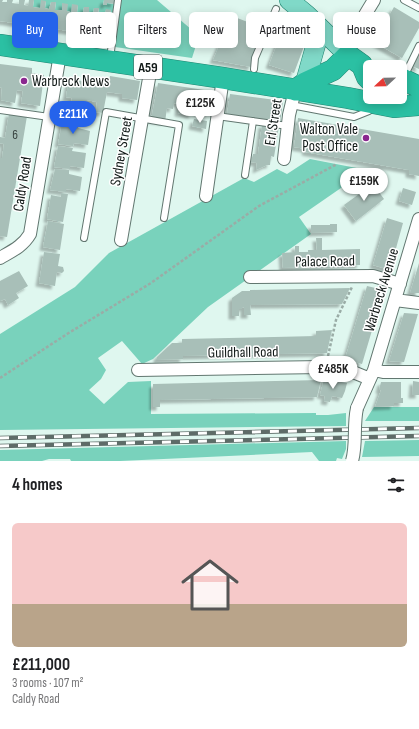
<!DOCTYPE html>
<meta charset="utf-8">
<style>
body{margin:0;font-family:"Sofia Sans Condensed",sans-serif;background:#f2f2f2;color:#202124;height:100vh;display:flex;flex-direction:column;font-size:15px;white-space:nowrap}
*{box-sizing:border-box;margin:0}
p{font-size:13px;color:#757577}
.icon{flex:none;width:22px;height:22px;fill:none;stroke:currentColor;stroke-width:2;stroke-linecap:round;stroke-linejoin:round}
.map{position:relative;height:461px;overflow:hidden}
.details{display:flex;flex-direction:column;background:#fff;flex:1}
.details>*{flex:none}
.guide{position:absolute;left:12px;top:12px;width:395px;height:36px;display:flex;gap:8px}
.needle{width:26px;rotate:248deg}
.buttons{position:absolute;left:363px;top:60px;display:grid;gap:8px}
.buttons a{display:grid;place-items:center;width:44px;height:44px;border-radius:6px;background:#fff;box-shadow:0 2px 10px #0003;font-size:20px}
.price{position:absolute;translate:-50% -34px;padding:0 9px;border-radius:14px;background:#fff;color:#222;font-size:13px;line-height:26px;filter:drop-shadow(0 1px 2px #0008)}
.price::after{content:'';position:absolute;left:50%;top:24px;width:12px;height:9px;margin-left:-6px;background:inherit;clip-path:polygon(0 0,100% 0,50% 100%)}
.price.current{background:#2563eb;color:#fff}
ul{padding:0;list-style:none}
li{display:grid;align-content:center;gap:8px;height:212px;padding:0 12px}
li+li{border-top:1px solid #e0e0e0}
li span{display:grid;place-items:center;height:124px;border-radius:6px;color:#555}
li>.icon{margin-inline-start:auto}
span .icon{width:72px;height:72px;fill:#fffc;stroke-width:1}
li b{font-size:17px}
h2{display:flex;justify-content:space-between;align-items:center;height:48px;padding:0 12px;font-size:17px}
.tag{padding:0 14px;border-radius:6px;background:#fff;box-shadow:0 2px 10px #0003;font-size:14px;line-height:36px}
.tag.current{background:#2563eb;color:#fff}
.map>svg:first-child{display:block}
.green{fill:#79d2bc}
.building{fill:#a8bfb8;filter:url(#shadow)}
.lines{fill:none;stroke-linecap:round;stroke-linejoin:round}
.lane-casing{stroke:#627770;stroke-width:8}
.street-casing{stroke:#627770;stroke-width:14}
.primary-casing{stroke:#228672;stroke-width:20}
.highway-casing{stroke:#228672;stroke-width:22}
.path{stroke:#9aaca6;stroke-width:2.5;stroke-dasharray:3 2;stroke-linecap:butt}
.lane{stroke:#fff;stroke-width:6}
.street{stroke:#fff;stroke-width:12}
.primary{stroke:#80d9c8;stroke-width:19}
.highway{stroke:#2bc0a3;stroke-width:21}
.rail-casing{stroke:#5e6c68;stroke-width:4.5}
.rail{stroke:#fff;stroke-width:3;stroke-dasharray:9;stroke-linecap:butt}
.street-bridge-casing{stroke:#627770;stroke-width:14;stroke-linecap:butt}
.street-bridge{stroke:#fff;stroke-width:12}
.poi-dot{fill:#8a278f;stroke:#fff;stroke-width:1.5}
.labels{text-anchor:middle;stroke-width:3;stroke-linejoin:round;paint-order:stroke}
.number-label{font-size:13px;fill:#37423f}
.shield{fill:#fff;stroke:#585e5d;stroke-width:1}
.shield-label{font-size:14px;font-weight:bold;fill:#111917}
.poi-label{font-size:15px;fill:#111917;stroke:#fff;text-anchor:start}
.street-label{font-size:15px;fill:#111917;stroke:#fff}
</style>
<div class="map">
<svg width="419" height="461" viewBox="0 0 419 461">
<defs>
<filter id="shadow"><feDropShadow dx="-3.5" dy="3.5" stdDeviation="1" flood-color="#0004"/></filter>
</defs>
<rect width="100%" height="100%" fill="#dff7ef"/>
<!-- green -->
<path class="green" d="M34 0H104L103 5H107V3L114 4 112 18H110L111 10H106L104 16H98L99 9 94 8 93 15 89 14V7H84L83 13H77L78 5 71 12 67 11 62 4V10H55L56 2H51L49 9 45 8 46 1 40 8 33 7Z
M121 0H157L199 36 192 58 115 47 114 46Z
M310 159 367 170 299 217 311 234 208 307 153 359 142 364 122 341 98 358 106 370 101 379 89 390 104 404 128 382 151 381V414L316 413V415H328L346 413V426L0 430V334L75 287 109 253 244 178 254 182 277 169 287 174Z
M374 407H419V421H365Z
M419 440V456L362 457 365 441Z
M346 441V449L342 459 337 458 336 461H319L312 452 120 461H71L70 459H49L42 461H0V450Z"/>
<!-- building -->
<path class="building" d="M0 0H3L2 2H7V0H13L12 3 19 4V0H25L24 5 28 6 29 0H34L33 7 40 8 41 0 46 1 45 8 49 9 51 2H56L55 10H62V3L68 4 67 11 70 12H71L72 4 78 5 77 13H83L84 7H89V14L93 15 94 8H99L98 16H104L106 9 111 10 110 18H112L110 37 0 21Z
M104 0H115L114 4 107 3V5H103Z
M394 7 419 22V28L402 58 374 42Z
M232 16 266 29 251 67 213 60Z
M286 21 296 31 294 35 306 41 294 73 269 65Z
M419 55V69L412 66Z
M0 64 32 68V73L44 75 40 106 21 103 23 91 17 90 15 103 1 100 2 88 0 87Z
M110 76 140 81 137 100 122 98V94L107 92 103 113 96 112 97 102 87 100 86 110 70 108 72 98 66 97 69 79 108 85Z
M158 83 211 91 208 113 195 110 196 106H193L192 115 178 113 179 104 174 103 173 109 167 108 165 122 151 120Z
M230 94 283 101 280 124 243 118V116L227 114Z
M9 113 27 116 7 237 0 236V158H2L4 144 0 143V137L5 138Z
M298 118 419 139V176L409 174V170L305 152 306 149 294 147Z
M194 119 207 121 206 129 192 126Z
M62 123 79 125 78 128 90 131 88 145 74 143 73 146 58 144Z
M262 124 279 126 274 157 271 156 270 165H267L256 170 257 163 251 162 253 154H258Z
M58 146 73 148 72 151 86 153 84 168 70 166V169L54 167Z
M55 169 69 170V174L82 177 80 191 66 189V192L50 190Z
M373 184 384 199 356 221 344 205Z
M403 188 416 192 412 205 399 201Z
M61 193 68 194 63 222 47 219 51 195 61 197Z
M387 218 403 223 390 270 373 265Z
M48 221 64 224 60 250 43 247Z
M330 224H337V232L311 233V225H330Z
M316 238H322V250L360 249V265L283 268 282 253 295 252V246H299V252H308V250H317Z
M44 252 60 254 58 266 63 267 64 271 62 273 57 272 55 286 39 283Z
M419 263V293H410Z
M19 271 28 286 16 293 19 298 8 305 5 299 0 301V281Z
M367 286 384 290 362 364 345 359Z
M350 288 342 304 250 305 251 315H244V307L242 308V309H239V316H232V298L242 291H250V290Z
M404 313 418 314 404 362 389 361Z
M332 330 327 353 183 356V359L157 360V357L172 343H182V339L316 336V331Z
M324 379 347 383 345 391 342 398 332 396 330 402 324 401 325 396 320 395Z
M321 380 317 397 160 400V407H153V384Z
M413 381 419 382V395H412Z
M381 382H401V398H403V403H394V406L375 407 381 390H379Z"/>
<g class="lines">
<!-- lane casing -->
<g class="lane-casing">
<path id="lane" d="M404 0 419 8
M110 58 118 0
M254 69 255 58 276 9
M404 77 419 46
M291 105 354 117 369 111 370 106
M0 110 49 117
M217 116 288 126
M245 175 253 121
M84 238 106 112 179 125 164 218"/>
</g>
<!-- street casing -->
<g class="street-casing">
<path id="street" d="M348 55C352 35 363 18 374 0
M284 159 289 115 295 90
M206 196 223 78
M121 240 151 67
M0 258C12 251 23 246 30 234L60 54
M250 277 373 276 400 284
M395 300 419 303
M138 370 323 367 353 372 370 379
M374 370 383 372H419
M357 408 374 370 419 219"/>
</g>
<!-- primary casing -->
<g class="primary-casing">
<path id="primary" d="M289 0 307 15 348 55
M305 83 316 44V34L310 20"/>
</g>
<!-- highway casing -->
<g class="highway-casing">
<path id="highway" d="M0 45 223 78 348 98 394 107 419 105
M400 78 419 87
M295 90 305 83 333 70 348 55 362 65 367 77 370 80"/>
</g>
<!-- path -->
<path class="path" d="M328 356 336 320 352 287
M0 378 67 334 151 283 259 206 337 164"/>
<!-- lane -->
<use href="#lane" class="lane"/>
<!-- street -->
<use href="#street" class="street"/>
<!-- primary -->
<use href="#primary" class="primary"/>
<!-- highway -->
<use href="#highway" class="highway"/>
<!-- rail casing -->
<g class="rail-casing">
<path id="rail" d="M0 438 419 428
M0 446 419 436"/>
</g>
<!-- rail -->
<use href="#rail" class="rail"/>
<!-- street-bridge casing -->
<g class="street-bridge-casing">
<path id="street-bridge" d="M352 461C357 444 353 426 357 408"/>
</g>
<!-- street-bridge -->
<use href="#street-bridge" class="street-bridge"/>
</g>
<!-- markers -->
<g class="poi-dot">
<circle cx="24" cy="81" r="4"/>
<circle cx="366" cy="138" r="4"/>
</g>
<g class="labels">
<!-- number labels -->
<g class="number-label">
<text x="15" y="139">6</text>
</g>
<!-- shield labels -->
<rect class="shield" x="134" y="55" width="28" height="24" rx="3"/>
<g class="shield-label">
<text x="148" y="72">A59</text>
</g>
<!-- poi labels -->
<g class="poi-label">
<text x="32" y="86">Warbreck News</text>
<text x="358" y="134" text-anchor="end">Walton Vale<tspan x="358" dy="17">Post Office</tspan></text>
</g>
<!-- street labels -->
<g class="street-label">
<text transform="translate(273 122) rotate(-81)" y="5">Erl Street</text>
<text transform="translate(121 151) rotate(-80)" y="5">Sydney Street</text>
<text transform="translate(22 184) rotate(-81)" y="5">Caldy Road</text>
<text transform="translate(325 261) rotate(-1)" y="5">Palace Road</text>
<text transform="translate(381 290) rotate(-73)" y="5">Warbreck Avenue</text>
<text transform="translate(243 352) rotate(-1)" y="5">Guildhall Road</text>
</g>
</g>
</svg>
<div class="buttons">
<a><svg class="needle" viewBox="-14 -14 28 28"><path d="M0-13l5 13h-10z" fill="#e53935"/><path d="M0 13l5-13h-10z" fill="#757577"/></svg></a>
</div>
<b class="price" style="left:200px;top:124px">£125K</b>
<b class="price current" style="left:73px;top:135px">£211K</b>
<b class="price" style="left:364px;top:202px">£159K</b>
<b class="price" style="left:333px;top:390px">£485K</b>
<div class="guide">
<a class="tag current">Buy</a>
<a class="tag">Rent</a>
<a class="tag">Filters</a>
<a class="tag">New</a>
<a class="tag">Apartment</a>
<a class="tag">House</a>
</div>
</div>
<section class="details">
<h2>4 homes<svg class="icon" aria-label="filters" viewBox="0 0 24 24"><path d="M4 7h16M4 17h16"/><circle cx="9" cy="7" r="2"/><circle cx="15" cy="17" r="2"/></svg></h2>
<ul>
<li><span style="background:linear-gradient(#f6c9c9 65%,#b9a48a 0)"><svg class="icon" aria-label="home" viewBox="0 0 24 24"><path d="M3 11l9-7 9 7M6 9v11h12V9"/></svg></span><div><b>£211,000</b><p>3 rooms · 107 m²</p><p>Caldy Road</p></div></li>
</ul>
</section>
